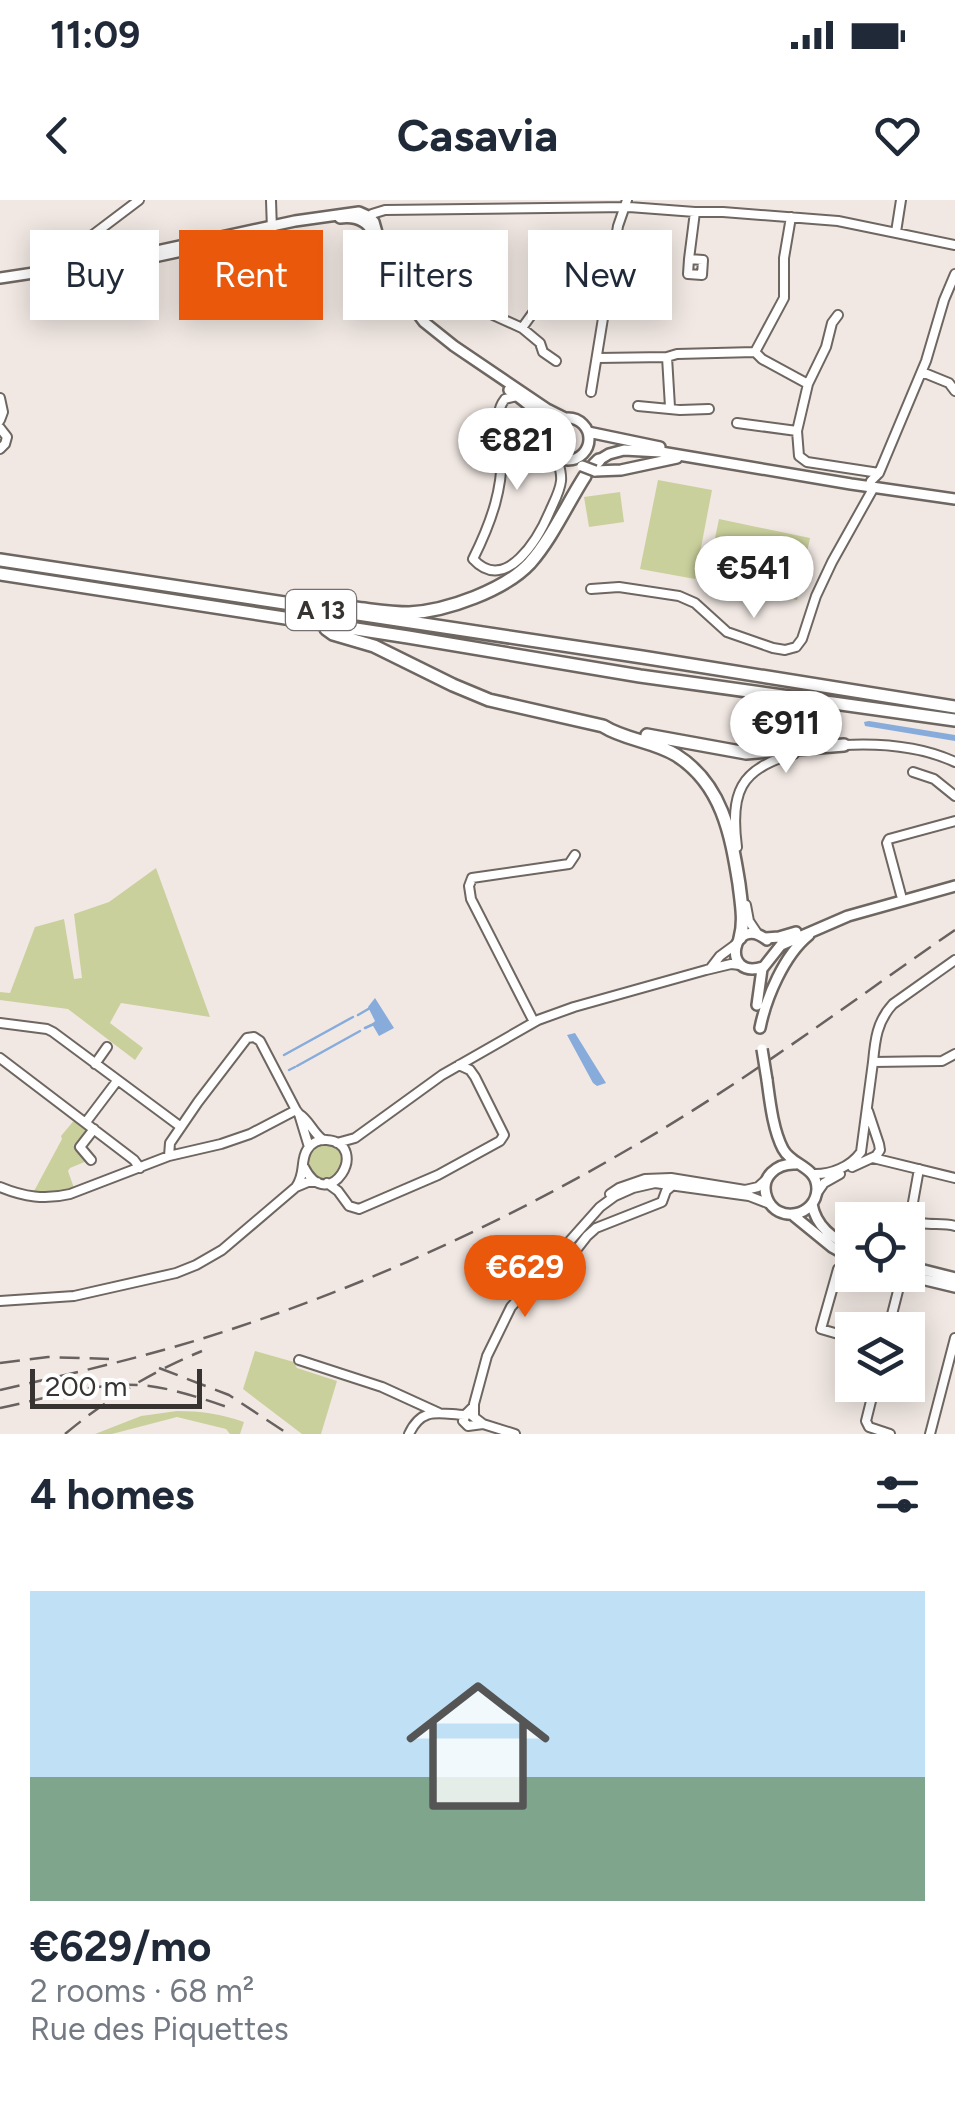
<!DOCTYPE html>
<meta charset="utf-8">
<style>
body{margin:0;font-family:Figtree,sans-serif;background:#f2f2f3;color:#1f2937;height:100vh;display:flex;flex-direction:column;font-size:38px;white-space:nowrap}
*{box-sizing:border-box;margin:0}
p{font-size:32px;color:#747a83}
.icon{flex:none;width:55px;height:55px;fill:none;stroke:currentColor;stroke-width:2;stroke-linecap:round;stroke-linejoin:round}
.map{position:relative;height:1234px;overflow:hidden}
.drawer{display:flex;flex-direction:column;background:#fff;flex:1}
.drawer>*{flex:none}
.guide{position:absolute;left:30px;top:30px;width:895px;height:90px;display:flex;gap:20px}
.controls{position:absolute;left:835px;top:1002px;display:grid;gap:20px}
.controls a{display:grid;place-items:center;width:90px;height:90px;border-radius:0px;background:#fff;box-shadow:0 5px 25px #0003;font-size:50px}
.scale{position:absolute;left:30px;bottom:25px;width:172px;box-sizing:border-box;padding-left:10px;border:5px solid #373331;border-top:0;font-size:28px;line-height:35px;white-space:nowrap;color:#373331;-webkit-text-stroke:8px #fff;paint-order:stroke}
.price{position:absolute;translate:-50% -85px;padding:0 22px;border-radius:35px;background:#fff;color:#222;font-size:32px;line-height:65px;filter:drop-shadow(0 2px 5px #0008)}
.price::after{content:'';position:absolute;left:50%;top:60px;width:30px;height:22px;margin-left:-15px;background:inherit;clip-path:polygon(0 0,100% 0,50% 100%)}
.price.current{background:#ea580c;color:#fff}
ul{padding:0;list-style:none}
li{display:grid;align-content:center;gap:20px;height:530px;padding:0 30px}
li+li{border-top:2px solid #e0e1e3}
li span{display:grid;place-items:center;height:310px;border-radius:0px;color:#555}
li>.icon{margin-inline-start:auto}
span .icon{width:180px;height:180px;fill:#fffc;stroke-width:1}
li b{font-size:42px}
h2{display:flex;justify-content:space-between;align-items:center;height:120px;padding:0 30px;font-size:42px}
.pill{padding:0 35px;border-radius:0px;background:#fff;box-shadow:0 5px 25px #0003;font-size:35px;line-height:90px}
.pill.current{background:#ea580c;color:#fff}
.status{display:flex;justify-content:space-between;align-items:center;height:70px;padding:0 50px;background:#fff;direction:ltr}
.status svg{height:28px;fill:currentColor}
header{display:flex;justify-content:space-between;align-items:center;height:130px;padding:0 30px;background:#fff;font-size:45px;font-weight:700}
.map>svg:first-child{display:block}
.green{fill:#cad09c}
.water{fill:#87acdb}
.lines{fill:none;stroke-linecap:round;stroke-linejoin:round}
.stream{stroke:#87acdb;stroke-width:2.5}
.minor-casing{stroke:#6e6661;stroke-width:12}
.major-casing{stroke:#6e6661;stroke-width:14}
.highway-casing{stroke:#6e6661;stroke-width:16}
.minor{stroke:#fff;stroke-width:8}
.major{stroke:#fff;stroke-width:9}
.highway{stroke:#fff;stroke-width:11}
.rail{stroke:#67615f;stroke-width:2.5;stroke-dasharray:20 10;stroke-linecap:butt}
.major-bridge-casing{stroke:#6e6661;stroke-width:14;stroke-linecap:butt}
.major-bridge{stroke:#fff;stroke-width:9}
.labels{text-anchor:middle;stroke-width:8;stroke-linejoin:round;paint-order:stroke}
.shield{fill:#fff;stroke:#73706f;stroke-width:2.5}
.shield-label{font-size:25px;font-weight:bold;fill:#373331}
</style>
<div class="status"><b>11:09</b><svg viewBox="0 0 49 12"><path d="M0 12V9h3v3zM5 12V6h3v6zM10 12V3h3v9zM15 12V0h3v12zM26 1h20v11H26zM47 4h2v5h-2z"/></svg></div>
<header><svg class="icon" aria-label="back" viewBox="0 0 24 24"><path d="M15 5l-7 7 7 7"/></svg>Casavia<svg class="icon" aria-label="heart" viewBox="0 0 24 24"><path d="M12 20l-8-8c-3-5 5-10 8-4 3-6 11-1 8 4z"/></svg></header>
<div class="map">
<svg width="955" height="1234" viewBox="0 0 955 1234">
<rect width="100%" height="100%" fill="#f1e8e3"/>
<!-- green -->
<path class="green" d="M658 280 712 290 695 379 640 369Z
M620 292 624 322 589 327 584 297Z
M719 319 810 338 797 400 706 381Z
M156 668 210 817 121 803 110 823 143 848 135 860 68 809 0 800V792L10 793 35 727 64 719 74 779 82 778 74 714 109 702Z
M76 918 91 929 78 944 73 945 83 953 87 961 70 968 68 971 74 988C61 994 47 995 33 993L62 939 61 936Z
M307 962a18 18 0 1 1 36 0a18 18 0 1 1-36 0Z
M255 1151 294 1162 297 1168 337 1181 321 1234H302L243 1189Z
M177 1211C200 1211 222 1214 244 1222L240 1234H230L226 1229 177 1217 112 1234H95L141 1216Z"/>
<!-- water -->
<path class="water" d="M869 521 955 535V541L865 526 864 522Z
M375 798 394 828 379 836 372 824 375 821 368 807Z
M575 833 606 883 597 886 593 883 567 835Z"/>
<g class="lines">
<!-- stream -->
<path class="stream" d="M358 815 370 808
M365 828 376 823
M284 855 353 817
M297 866 360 831
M289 870 295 867"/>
<!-- minor casing -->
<g class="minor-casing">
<path id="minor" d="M271 0 272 30
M366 21 372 14 385 10 629 7 695 12H723L838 21 955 45
M896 32 901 0
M689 59 703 60 702 75 688 74Z
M689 59 695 12
M62 69V63L65 56 139 0
M456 85a6 6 0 1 1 12 0a6 6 0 1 1-12 0Z
M609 82 654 89
M465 89 480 109 522 128 545 96 605 106
M522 128 540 143 543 152 556 161
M755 152 784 98V58L791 17
M667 157 670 207
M598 158 667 157 677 154 755 152 762 159 808 184 797 231 799 256 807 262 879 273
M922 172 949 183 955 191
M808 184 826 147 832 123 838 115
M591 192 618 26 627 0
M517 196 505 199C494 213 500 227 501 244 505 285 491 323 473 359 506 395 539 337 550 311 554 302 560 291 561 281 562 273 559 265 557 258
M0 198 3 212 0 220
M638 206 680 210 709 209
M737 223 797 231
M0 228 7 237 5 244 0 249
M869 287 871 281 879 273 926 161 944 100 955 74
M591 389 619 387 679 396 695 403 727 432 773 448 785 450 796 447 802 439 816 396 832 362 874 287
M843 545C880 543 921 546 955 562
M913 572 934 579 955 596
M737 647C730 594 739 568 794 554
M901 695 887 643 889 639 955 621
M746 705 749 721 757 733
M710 769 720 756 735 745
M534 822 471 699 469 686 472 678 569 664 575 655
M0 823 47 829 53 832 181 927
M0 858 134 960 140 968
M873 862C875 840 877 821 893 804L955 760
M95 864 107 847
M868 911 879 944
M299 914C309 920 313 933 323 940
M299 914 309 947
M86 922 117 881
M337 943 355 938 442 875 538 820 574 807 706 770 731 764 740 765
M169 956 170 943 198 902 247 838 254 837 260 841 296 910
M873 958 955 978
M91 960 80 947 94 929
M852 967 876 956 880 950 879 944
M919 969 910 1019C922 1027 941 1022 955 1026
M812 974C831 975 850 967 861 952L873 862 942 861 955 854
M327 983 338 991 349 1006 359 1009 438 975 500 941 504 935 475 877 470 870 459 865
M0 987C24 997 45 1000 70 994L169 956 221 944 250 934 296 910 299 914
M296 987C306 973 300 961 307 950 311 943 319 939 327 940 372 944 329 1017 304 967
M817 993 824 983 840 974
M610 994 619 988 645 979 671 978 745 990 758 987 767 979
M852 1073 838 1069 821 1129 852 1138
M859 1075 899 1087 888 1130
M555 1077 587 1036 596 1028 662 1002 666 991 673 985
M0 1101 74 1096 176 1073 196 1065 222 1050 296 987 308 982H317
M299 1160 382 1187 439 1213
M875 1185 866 1221 869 1227 890 1234
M470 1214 483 1224 515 1234
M466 1215 463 1221 468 1226 483 1224
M474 1215V1204L487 1156 511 1107 600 1007 615 996 633 988 655 983 749 996 770 1004
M409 1234C422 1206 439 1214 465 1215L472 1208
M930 1234 955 1138"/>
</g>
<!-- major casing -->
<g class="major-casing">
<path id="major" d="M340 18C354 16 366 19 373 33
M154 57 275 31
M0 78 106 62 295 21 359 12 368 16 374 22 385 61 396 85 424 122 454 146 547 209 565 218
M509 190C524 201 542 213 548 231
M547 239a21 21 0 1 1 42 0a21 21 0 1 1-42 0Z
M588 232 660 247
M599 260 609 254 624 250 661 252 851 284 955 299
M595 271 621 270 677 258
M766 738 779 737 796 732
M763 767C720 781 732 712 767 740
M757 805 762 769 781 745 848 716 955 686
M760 828C766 798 784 755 809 735
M767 880C770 902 773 930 783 949 792 966 817 966 817 989 816 1017 777 1024 767 998 759 977 777 963 796 964
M812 1004C816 1027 833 1038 852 1048
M794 1016 832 1047 852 1058
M908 1066 955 1078
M905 1075 955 1087"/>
</g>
<!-- highway casing -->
<g class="highway-casing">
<path id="highway" d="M594 265 599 260
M0 360 642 457 955 507
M0 374 408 437 640 476 955 520
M355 408C373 410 391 413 409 413 447 411 505 390 530 363 552 338 567 304 585 276
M326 429 333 434 374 446 453 485 489 500 603 526C625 540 653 541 676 555 722 584 731 634 739 684 741 702 745 721 740 738
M647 535 746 553 844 545"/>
</g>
<!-- minor -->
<use href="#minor" class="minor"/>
<!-- major -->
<use href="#major" class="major"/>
<!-- highway -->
<use href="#highway" class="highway"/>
<!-- rail -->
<path class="rail" d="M0 1163 48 1157 109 1159
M159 1168 229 1195 288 1234
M0 1190C79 1172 158 1154 235 1128 374 1082 508 1020 634 946 745 882 849 803 955 730
M0 1208C45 1199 93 1182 139 1185 169 1187 201 1198 230 1208
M65 1234C107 1199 151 1172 202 1151"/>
<!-- major-bridge casing -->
<g class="major-bridge-casing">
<path id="major-bridge" d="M582 266 595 271
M762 849 767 880"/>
</g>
<!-- major-bridge -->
<use href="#major-bridge" class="major-bridge"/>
</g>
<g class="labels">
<!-- shield labels -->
<rect class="shield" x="286" y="390" width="70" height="40" rx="8"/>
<g class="shield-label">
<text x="321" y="419">A 13</text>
</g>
</g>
</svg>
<div class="controls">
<a><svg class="icon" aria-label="locate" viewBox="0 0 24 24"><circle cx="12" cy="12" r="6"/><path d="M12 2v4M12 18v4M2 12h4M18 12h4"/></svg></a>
<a><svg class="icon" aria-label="layers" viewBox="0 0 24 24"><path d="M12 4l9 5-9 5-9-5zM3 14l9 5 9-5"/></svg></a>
</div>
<div class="scale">200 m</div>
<b class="price" style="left:517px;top:293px">€821</b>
<b class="price" style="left:754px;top:421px">€541</b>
<b class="price" style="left:786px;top:576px">€911</b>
<b class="price current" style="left:525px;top:1120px">€629</b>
<div class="guide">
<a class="pill">Buy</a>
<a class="pill current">Rent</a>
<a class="pill">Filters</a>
<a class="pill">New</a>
</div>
</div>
<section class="drawer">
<h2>4 homes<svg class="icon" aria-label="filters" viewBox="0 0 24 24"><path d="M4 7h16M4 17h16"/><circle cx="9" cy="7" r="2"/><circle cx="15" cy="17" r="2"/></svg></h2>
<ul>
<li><span style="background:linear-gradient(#bfe0f5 60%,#7fa58c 0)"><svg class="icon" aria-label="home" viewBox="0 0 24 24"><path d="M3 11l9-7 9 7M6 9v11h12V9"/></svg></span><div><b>€629/mo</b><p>2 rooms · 68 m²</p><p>Rue des Piquettes</p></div></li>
</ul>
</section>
